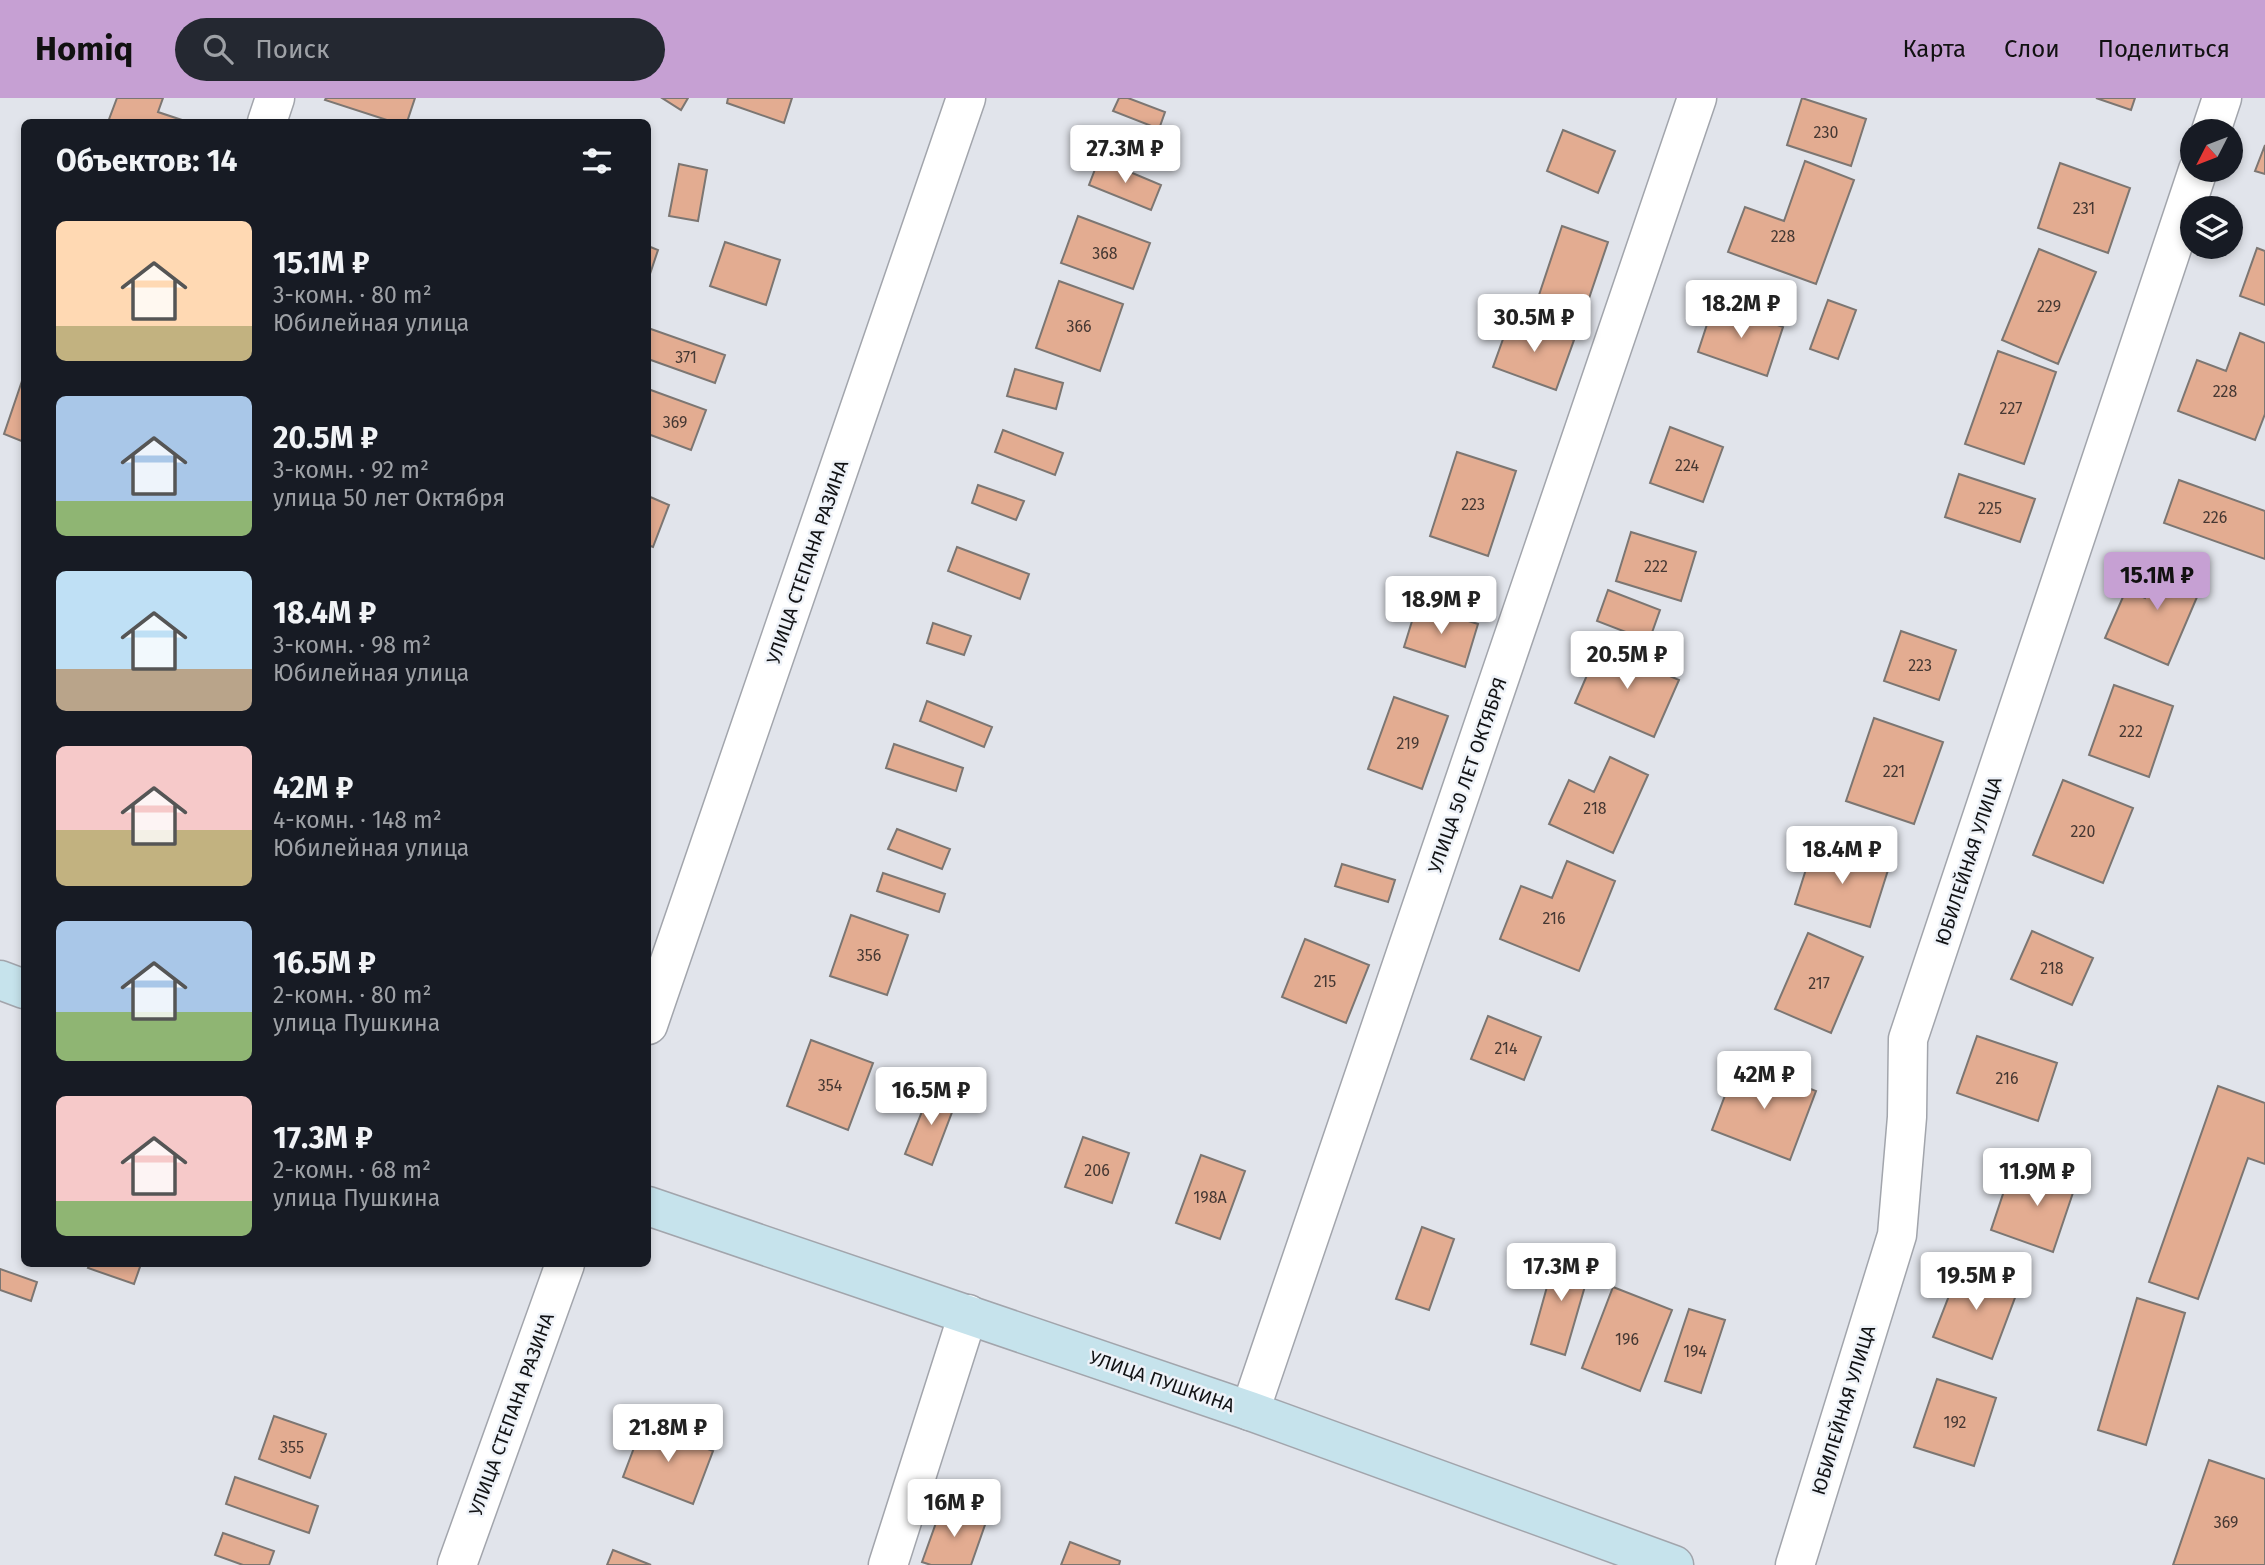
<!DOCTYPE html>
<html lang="ru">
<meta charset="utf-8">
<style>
body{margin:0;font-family:"Fira Sans",sans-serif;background:#242831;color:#f1f3f6;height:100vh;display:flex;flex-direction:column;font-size:26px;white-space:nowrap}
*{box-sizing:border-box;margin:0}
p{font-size:23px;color:#9ea1a6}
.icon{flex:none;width:38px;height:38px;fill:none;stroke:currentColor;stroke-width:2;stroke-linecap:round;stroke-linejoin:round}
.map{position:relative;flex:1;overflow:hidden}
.details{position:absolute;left:21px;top:21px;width:630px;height:1148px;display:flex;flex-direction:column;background:#171b24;border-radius:10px;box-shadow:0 4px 10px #0003}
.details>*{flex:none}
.needle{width:46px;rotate:228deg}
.controls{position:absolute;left:2180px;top:21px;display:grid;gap:14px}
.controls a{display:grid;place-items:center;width:63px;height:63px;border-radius:50%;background:#171b24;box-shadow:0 4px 10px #0003;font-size:35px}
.price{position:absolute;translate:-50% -60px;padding:0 16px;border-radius:7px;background:#fff;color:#222;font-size:23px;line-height:46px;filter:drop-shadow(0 2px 4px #0008)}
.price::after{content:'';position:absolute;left:50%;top:42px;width:21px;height:16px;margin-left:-10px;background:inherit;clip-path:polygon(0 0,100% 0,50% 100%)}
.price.on{background:#c6a0d3;color:#111}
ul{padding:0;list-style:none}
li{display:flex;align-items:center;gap:21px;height:175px;padding:0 35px}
li span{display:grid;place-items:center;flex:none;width:196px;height:140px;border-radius:10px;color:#555}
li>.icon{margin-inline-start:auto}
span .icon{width:84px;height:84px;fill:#fffc;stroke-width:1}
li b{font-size:30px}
h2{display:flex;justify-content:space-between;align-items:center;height:84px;padding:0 35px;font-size:30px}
header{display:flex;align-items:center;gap:42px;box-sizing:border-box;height:98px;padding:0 35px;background:#c6a0d3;color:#111}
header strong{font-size:33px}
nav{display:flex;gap:38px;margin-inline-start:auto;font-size:24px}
.search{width:490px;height:63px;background:#242831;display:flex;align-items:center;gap:18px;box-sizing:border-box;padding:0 24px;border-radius:38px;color:#9ea1a6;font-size:26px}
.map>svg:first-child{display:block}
.building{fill:#e3ac91;stroke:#7c7672;stroke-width:2}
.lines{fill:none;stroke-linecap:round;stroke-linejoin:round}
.street-casing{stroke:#a2a5ac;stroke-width:41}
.secondary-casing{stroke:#a2a5ac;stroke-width:41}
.street{stroke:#fff;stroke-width:38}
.secondary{stroke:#c6e3ec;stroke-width:38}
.labels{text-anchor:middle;stroke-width:5;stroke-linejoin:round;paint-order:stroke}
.number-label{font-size:16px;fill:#463833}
.street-label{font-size:19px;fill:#111214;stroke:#eef2f8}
</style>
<header>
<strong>Homiq</strong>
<div class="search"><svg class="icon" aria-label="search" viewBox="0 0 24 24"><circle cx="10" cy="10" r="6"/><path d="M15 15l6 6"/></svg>Поиск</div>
<nav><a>Карта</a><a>Слои</a><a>Поделиться</a></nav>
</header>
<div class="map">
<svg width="2265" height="1467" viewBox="0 0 2265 1467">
<rect width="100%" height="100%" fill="#e1e4eb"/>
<!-- building -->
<path class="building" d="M117 0H163L158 14 188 24H108Z
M326 0H415L407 24H393L325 2Z
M662 0H688L681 12Z
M728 0H792L784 25 727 5Z
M1119 0H1128L1165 14 1159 31 1113 13Z
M1802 0 1866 21 1851 68 1787 47Z
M2096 0H2135L2131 12Z
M1563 32 1615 53 1598 95 1547 73Z
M2265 47V76L2255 73Z
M1099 61 1161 87 1151 112 1089 87Z
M1805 63 1854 82 1816 186 1728 154 1745 109 1784 123Z
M2060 65 2130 90 2108 155 2038 130Z
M679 66 707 72 698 123 669 118Z
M1078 118 1150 145 1133 191 1061 165Z
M1562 128 1608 144 1579 230 1533 215Z
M725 144 780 162 766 207 710 188Z
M648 148 658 152 648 182Z
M2257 150 2265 153V207L2240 198Z
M2039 151 2096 174 2058 266 2002 242Z
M1059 183 1123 206 1100 273 1036 250Z
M1828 202 1856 212 1838 261 1810 251Z
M1714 205 1783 229 1767 278 1698 254Z
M1511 219 1574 242 1556 292 1493 269Z
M648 230 725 257 715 285 648 261Z
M2240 235 2265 245V316L2255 342 2178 313 2197 262 2226 273Z
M1998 253 2056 274 2024 366 1965 346Z
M1015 271 1063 285 1056 311 1007 298Z
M24 277V344L4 336Z
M648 291 706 312 691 352 648 336Z
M1670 329 1723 349 1703 404 1650 385Z
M1003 332 1063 355 1055 377 995 354Z
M1457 354 1516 373 1488 458 1430 438Z
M1959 376 2035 401 2020 444 1945 419Z
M2179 382 2265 413V461L2164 425Z
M978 387 1024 403 1016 422 972 405Z
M648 398 669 407 653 449 648 447Z
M1631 434 1696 454 1681 503 1616 483Z
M957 449 1029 476 1020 501 948 473Z
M2162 459 2206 478 2168 567 2105 540 2126 492 2145 500Z
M1608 492 1660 512 1649 543 1597 523Z
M1417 507 1478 526 1465 569 1404 549Z
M933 525 971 538 964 557 927 545Z
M1901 533 1956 552 1939 602 1884 583Z
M1600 547 1679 582 1654 639 1575 605Z
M2114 587 2173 608 2149 679 2089 657Z
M1394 599 1448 618 1422 691 1368 671Z
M927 603 992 629 984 649 920 623Z
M1874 620 1943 644 1914 726 1846 703Z
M894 646 963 670 956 693 886 670Z
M1610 659 1648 677 1613 755 1549 726 1569 682 1594 694Z
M2063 682 2133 710 2103 785 2033 757Z
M897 731 950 751 942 771 888 751Z
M1814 746 1889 769 1870 829 1795 806Z
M1567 763 1615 783 1579 873 1500 841 1521 788 1552 800Z
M1342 766 1395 782 1388 804 1335 788Z
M883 775 945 796 939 814 877 793Z
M851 817 908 837 887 897 830 878Z
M2032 833 2093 860 2072 907 2011 881Z
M1808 835 1863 859 1831 935 1775 911Z
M1305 841 1369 867 1346 925 1282 899Z
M1488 918 1541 939 1524 982 1471 961Z
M1977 938 2057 965 2038 1023 1957 995Z
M811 942 873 965 848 1032 787 1008Z
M1738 963 1816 993 1790 1062 1712 1032Z
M2218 988 2265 1005V1066L2248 1060 2198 1201 2149 1184Z
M931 991 957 1001 932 1067 905 1056Z
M1083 1039 1129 1055 1112 1105 1065 1089Z
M1201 1057 1245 1073 1220 1141 1176 1125Z
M2049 1064 2080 1074 2053 1154 1991 1132 2008 1081 2039 1092Z
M1422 1129 1454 1141 1429 1212 1396 1201Z
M1557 1153 1592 1164 1565 1257 1531 1246Z
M90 1166H141L134 1186 88 1170Z
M1961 1167 2019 1189 1992 1261 1933 1239Z
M0 1171 37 1184 31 1203 0 1192Z
M1613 1189 1672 1212 1640 1293 1582 1270Z
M2137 1200 2185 1215 2146 1347 2098 1332Z
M1689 1211 1725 1222 1701 1295 1665 1283Z
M1937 1281 1996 1300 1974 1368 1914 1349Z
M274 1318 326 1336 310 1380 259 1361Z
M643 1326 713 1353 693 1406 623 1379Z
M2209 1362 2265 1381V1467H2173Z
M235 1379 318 1408 309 1435 226 1406Z
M942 1408 986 1424 971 1467H931L922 1464Z
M223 1435 274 1453 269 1467H243L215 1457Z
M1070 1444 1120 1463 1119 1467H1061Z
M613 1452 651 1467H607Z"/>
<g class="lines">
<!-- street casing -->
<g class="street-casing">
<path id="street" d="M267 24 275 0
M2211 33 2222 0
M648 927 966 0
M1250 1313 1697 0
M457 1467 565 1166
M888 1467 968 1216
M1795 1467 1897 1137 1907 1019 1908 941 2198 72"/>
</g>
<!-- secondary casing -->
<g class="secondary-casing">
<path id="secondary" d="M0 882 24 891
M648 1108 1250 1313 1674 1467"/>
</g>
<!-- street -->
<use href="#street" class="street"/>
<!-- secondary -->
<use href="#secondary" class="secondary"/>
</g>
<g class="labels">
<!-- number labels -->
<g class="number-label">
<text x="1826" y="40">230</text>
<text x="2084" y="116">231</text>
<text x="1783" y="144">228</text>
<text x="1105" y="161">368</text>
<text x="2049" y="214">229</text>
<text x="1079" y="234">366</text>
<text x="686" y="265">371</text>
<text x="2225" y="299">228</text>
<text x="2011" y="316">227</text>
<text x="675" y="330">369</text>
<text x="1687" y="373">224</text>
<text x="1473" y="412">223</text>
<text x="1990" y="416">225</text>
<text x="2215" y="425">226</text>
<text x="1656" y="474">222</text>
<text x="1920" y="573">223</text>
<text x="2131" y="639">222</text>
<text x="1408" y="651">219</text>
<text x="1894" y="679">221</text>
<text x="1595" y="716">218</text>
<text x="2083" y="739">220</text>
<text x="1554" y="826">216</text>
<text x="869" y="863">356</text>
<text x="2052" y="876">218</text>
<text x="1325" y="889">215</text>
<text x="1819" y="891">217</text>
<text x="1506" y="956">214</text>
<text x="2007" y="986">216</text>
<text x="830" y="993">354</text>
<text x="1097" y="1078">206</text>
<text x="1210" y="1105">198А</text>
<text x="1627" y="1247">196</text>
<text x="1695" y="1259">194</text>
<text x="1955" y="1330">192</text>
<text x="292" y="1355">355</text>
<text x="2226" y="1430">369</text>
</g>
<!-- street labels -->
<g class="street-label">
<text transform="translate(807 464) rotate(-71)" y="7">УЛИЦА СТЕПАНА РАЗИНА</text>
<text transform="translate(1467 677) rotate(-71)" y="7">УЛИЦА 50 ЛЕТ ОКТЯБРЯ</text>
<text transform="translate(1968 763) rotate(-72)" y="7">ЮБИЛЕЙНАЯ УЛИЦА</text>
<text transform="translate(1162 1283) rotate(19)" y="7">УЛИЦА ПУШКИНА</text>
<text transform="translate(1843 1312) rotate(-73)" y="7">ЮБИЛЕЙНАЯ УЛИЦА</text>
<text transform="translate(511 1316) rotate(-70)" y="7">УЛИЦА СТЕПАНА РАЗИНА</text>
</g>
</g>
</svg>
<div class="controls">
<a><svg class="needle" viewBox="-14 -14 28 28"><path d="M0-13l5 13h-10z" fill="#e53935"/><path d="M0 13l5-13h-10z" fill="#9ea1a6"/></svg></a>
<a><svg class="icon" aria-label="layers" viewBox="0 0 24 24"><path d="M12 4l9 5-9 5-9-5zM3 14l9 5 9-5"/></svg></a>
</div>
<b class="price" style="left:1125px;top:87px">27.3M ₽</b>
<b class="price" style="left:1741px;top:242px">18.2M ₽</b>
<b class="price" style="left:1534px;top:256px">30.5M ₽</b>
<b class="price on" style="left:2157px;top:514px">15.1M ₽</b>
<b class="price" style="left:1441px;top:538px">18.9M ₽</b>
<b class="price" style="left:1627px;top:593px">20.5M ₽</b>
<b class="price" style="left:1842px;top:788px">18.4M ₽</b>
<b class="price" style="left:1764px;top:1013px">42M ₽</b>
<b class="price" style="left:931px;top:1029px">16.5M ₽</b>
<b class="price" style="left:2037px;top:1110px">11.9M ₽</b>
<b class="price" style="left:1561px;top:1205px">17.3M ₽</b>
<b class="price" style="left:1976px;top:1214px">19.5M ₽</b>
<b class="price" style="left:668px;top:1366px">21.8M ₽</b>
<b class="price" style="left:954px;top:1441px">16M ₽</b>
<section class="details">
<h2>Объектов: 14<svg class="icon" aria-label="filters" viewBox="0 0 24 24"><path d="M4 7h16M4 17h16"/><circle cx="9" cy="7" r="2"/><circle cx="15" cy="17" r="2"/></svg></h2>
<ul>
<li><span style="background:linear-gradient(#ffd9b3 75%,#c2b280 0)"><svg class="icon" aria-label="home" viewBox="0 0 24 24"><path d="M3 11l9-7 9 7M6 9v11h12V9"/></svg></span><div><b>15.1M ₽</b><p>3-комн. · 80 m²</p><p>Юбилейная улица</p></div></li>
<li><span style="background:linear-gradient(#a9c7e8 75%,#8fb573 0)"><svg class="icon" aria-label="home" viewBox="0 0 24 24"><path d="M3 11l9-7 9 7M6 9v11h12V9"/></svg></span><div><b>20.5M ₽</b><p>3-комн. · 92 m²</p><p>улица 50 лет Октября</p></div></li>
<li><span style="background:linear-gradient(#bfe0f5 70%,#b9a48a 0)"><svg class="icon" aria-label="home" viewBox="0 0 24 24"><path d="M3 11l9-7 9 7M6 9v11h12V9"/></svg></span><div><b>18.4M ₽</b><p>3-комн. · 98 m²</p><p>Юбилейная улица</p></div></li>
<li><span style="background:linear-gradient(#f6c9c9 60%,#c2b280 0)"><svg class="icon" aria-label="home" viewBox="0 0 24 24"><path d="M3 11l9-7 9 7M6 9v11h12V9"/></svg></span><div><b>42M ₽</b><p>4-комн. · 148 m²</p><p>Юбилейная улица</p></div></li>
<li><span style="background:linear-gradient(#a9c7e8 65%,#8fb573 0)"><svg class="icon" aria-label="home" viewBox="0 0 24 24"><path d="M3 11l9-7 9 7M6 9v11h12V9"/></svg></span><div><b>16.5M ₽</b><p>2-комн. · 80 m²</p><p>улица Пушкина</p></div></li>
<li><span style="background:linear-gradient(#f6c9c9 75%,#8fb573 0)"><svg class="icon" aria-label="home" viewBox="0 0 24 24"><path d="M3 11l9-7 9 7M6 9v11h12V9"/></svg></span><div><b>17.3M ₽</b><p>2-комн. · 68 m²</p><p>улица Пушкина</p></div></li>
</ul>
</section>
</div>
